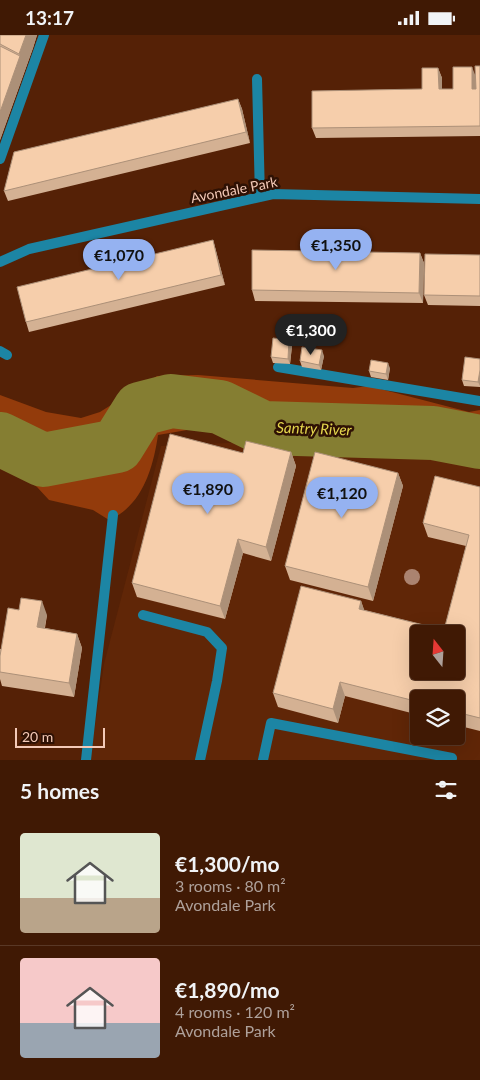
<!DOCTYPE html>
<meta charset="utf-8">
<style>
body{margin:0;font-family:Lato,sans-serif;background:#47220e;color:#f1f3f6;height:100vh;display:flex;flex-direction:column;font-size:19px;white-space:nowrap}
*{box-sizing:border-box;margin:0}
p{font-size:16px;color:#aea09a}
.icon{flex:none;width:28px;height:28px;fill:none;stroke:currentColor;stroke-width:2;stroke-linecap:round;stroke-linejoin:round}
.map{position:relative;height:725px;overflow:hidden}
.side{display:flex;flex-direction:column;background:#401904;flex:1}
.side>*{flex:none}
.needle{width:32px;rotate:343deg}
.fabs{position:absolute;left:410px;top:590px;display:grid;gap:10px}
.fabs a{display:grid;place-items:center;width:55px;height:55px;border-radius:5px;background:#401904;box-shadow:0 5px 20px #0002,0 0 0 1px #593826;font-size:25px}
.scale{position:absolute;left:15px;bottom:12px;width:90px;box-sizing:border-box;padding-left:5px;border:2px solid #f3c9b7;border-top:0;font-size:14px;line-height:18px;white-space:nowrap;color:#f3c9b7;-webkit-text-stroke:4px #2e1104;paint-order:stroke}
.price{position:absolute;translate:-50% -42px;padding:0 11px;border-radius:18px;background:#95b2f1;color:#111;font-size:16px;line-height:32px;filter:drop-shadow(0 1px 2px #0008)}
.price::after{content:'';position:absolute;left:50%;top:30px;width:15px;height:11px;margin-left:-8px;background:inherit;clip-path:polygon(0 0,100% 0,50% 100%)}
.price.on{background:#222;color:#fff}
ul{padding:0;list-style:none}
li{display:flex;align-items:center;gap:15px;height:125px;padding:0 20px}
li+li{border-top:1px solid #593826}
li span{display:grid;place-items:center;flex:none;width:140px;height:100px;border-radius:5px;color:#555}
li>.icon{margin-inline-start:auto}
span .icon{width:60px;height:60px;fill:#fffc;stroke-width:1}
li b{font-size:21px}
h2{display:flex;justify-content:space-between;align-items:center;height:60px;padding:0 20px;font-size:21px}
.status{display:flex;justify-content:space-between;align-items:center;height:35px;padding:0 25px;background:#401904;direction:ltr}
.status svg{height:14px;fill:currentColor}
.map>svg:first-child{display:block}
.built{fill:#602607;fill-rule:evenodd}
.forest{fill:#933b0b}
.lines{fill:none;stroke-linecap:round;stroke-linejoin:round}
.river{stroke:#857e32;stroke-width:54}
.lane{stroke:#1c85a4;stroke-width:10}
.street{stroke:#1c85a4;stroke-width:10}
.tree{fill:#ab8370}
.wall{fill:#d4b193}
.shaded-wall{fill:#ac9078}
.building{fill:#f6ceab;stroke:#ac9078;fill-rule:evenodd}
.labels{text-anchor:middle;stroke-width:5;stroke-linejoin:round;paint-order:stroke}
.street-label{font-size:14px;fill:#f3c9b7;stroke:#2e1104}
.water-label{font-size:15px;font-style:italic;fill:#e4d64d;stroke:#2e1104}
</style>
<div class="status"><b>13:17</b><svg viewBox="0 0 49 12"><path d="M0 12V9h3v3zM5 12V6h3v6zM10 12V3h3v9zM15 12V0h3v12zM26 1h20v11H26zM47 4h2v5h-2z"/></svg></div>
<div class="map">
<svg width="480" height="725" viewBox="0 0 480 725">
<rect width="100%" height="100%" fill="#552106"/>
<!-- built -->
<path class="built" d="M294 405 447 422 480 431V725H90L104 629 161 411ZM419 599H456V636H419ZM419 664H456V701H419Z"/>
<!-- forest -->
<path class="forest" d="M198 340 353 353 369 351 469 377 480 375V426L456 416 280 399 228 388 158 400C153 434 142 471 109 485L93 475 49 465 37 452 13 435 0 431V360L46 377 81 383 100 377 157 341Z"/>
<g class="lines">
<!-- river -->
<path class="river" d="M0 404 43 425 117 411 140 374 171 366 220 372 263 393 433 398 480 407"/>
<!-- lane -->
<path class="lane" d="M0 124 44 0
M278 332 480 366
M143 580 207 597 222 613 217 646 200 725
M86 725 113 480
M263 725 271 688 452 723"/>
<!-- street -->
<path class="street" d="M257 44 260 162
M0 227 29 214 273 159 480 164
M0 316 7 320"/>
</g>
<!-- trees -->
<circle class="tree" cx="412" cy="542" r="8"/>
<!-- wall -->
<path class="wall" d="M0 0H37L33 13 0 105Z
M480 31V101L316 103 312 93 422 54 438 33 442 43V54H453L475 41Z
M238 64 242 74 250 108 8 166 4 156Z
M213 205 216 216 225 250 29 297 26 287Z
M420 218 424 228 423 268 255 266 252 255Z
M480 220V271L428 270 424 260Z
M292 311 290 329 273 328 271 322Z
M324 321 321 335 302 332 300 326Z
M480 324V352L464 351 462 345Z
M390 333 388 345 371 342 369 336Z
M291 417 296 431 271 526 243 518 225 584 137 562 132 548 243 418Z
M398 438 403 451 373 566 290 545 285 531Z
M480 452V696L456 690V664H419V680L345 661 338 688 278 672 273 658 361 566 364 575 444 595 466 511 428 502 423 488Z
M47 580 45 593 77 599 82 613 74 662 2 651 0 644V614H1Z"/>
<!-- shaded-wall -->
<path class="shaded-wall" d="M26 0H37L33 13 0 105V77L20 21 19 19Z
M472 32 476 42V64L472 54Z
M438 33 442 43V64L439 54Z
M238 64 242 74 250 108 246 97Z
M213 205 216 216 225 250 221 240Z
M420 218 424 228 423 268 419 258Z
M289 305 292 311 290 329 288 324Z
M322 315 324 321 321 335 319 330Z
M388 328 390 333 388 345 386 339Z
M480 335V351L478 347Z
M291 417 296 431 271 526 266 512Z
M398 438 403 451 373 566 368 552Z
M238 504 243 518 225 584 220 571Z
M42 566 47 580 42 606 37 592Z
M361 566 366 580 359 574Z
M77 599 82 613 74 662 69 648Z
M340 647 345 661 338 688 333 674Z"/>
<!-- building -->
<path class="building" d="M0 0H26L19 19 0 9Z
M0 11 20 21 0 77Z
M475 31H480V91L312 93V56L422 54V33H438L439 54H453V32H472V54H476Z
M238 64 246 97 4 156 14 117Z
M213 205 221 240 26 287 17 252Z
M252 215 420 218 419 258 252 255Z
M425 219 480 220V261L424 260Z
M273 303 289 305 288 324 271 322Z
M302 312 322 315 319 330 300 326Z
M465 322 480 324V335L478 347 462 345Z
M371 325 388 328 386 339 369 336Z
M170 399 243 418 246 406 291 417 266 512 238 504 220 571 132 548Z
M315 417 398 438 368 552 285 531Z
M435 441 480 452V683L456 677V664H419V667L340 647 333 674 273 658 301 551 361 566 359 574 444 595 469 500 423 488ZM419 599H456V636H419Z
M21 563 42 566 37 592 77 599 69 648 0 637V621L8 573 19 575Z"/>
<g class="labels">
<!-- street labels -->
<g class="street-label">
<text transform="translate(234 155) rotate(-11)" y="5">Avondale Park</text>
</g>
<!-- water labels -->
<g class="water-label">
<text transform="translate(314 394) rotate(2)" y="5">Santry River</text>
</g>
</g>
</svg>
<div class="fabs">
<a><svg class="needle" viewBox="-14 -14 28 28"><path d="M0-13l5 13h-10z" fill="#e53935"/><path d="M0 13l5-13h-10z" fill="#aea09a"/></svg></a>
<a><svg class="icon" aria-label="layers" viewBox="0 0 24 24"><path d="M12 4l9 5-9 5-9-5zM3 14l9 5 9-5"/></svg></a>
</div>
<div class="scale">20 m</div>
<b class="price" style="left:336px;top:236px">€1,350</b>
<b class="price" style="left:119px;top:246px">€1,070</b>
<b class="price on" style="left:311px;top:321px">€1,300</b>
<b class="price" style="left:208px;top:480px">€1,890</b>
<b class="price" style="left:342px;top:484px">€1,120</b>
</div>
<section class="side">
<h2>5 homes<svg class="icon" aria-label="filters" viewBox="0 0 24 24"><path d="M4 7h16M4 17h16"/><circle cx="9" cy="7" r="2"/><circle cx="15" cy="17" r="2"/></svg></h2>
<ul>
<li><span style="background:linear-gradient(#dfe7d0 65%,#b9a48a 0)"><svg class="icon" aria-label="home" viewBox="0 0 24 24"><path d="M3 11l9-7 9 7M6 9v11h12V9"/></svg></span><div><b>€1,300/mo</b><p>3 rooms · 80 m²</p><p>Avondale Park</p></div></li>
<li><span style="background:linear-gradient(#f6c9c9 65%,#9aa5b1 0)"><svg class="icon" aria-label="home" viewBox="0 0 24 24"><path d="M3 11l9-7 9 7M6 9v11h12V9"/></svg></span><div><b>€1,890/mo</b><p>4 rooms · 120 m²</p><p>Avondale Park</p></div></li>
</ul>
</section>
